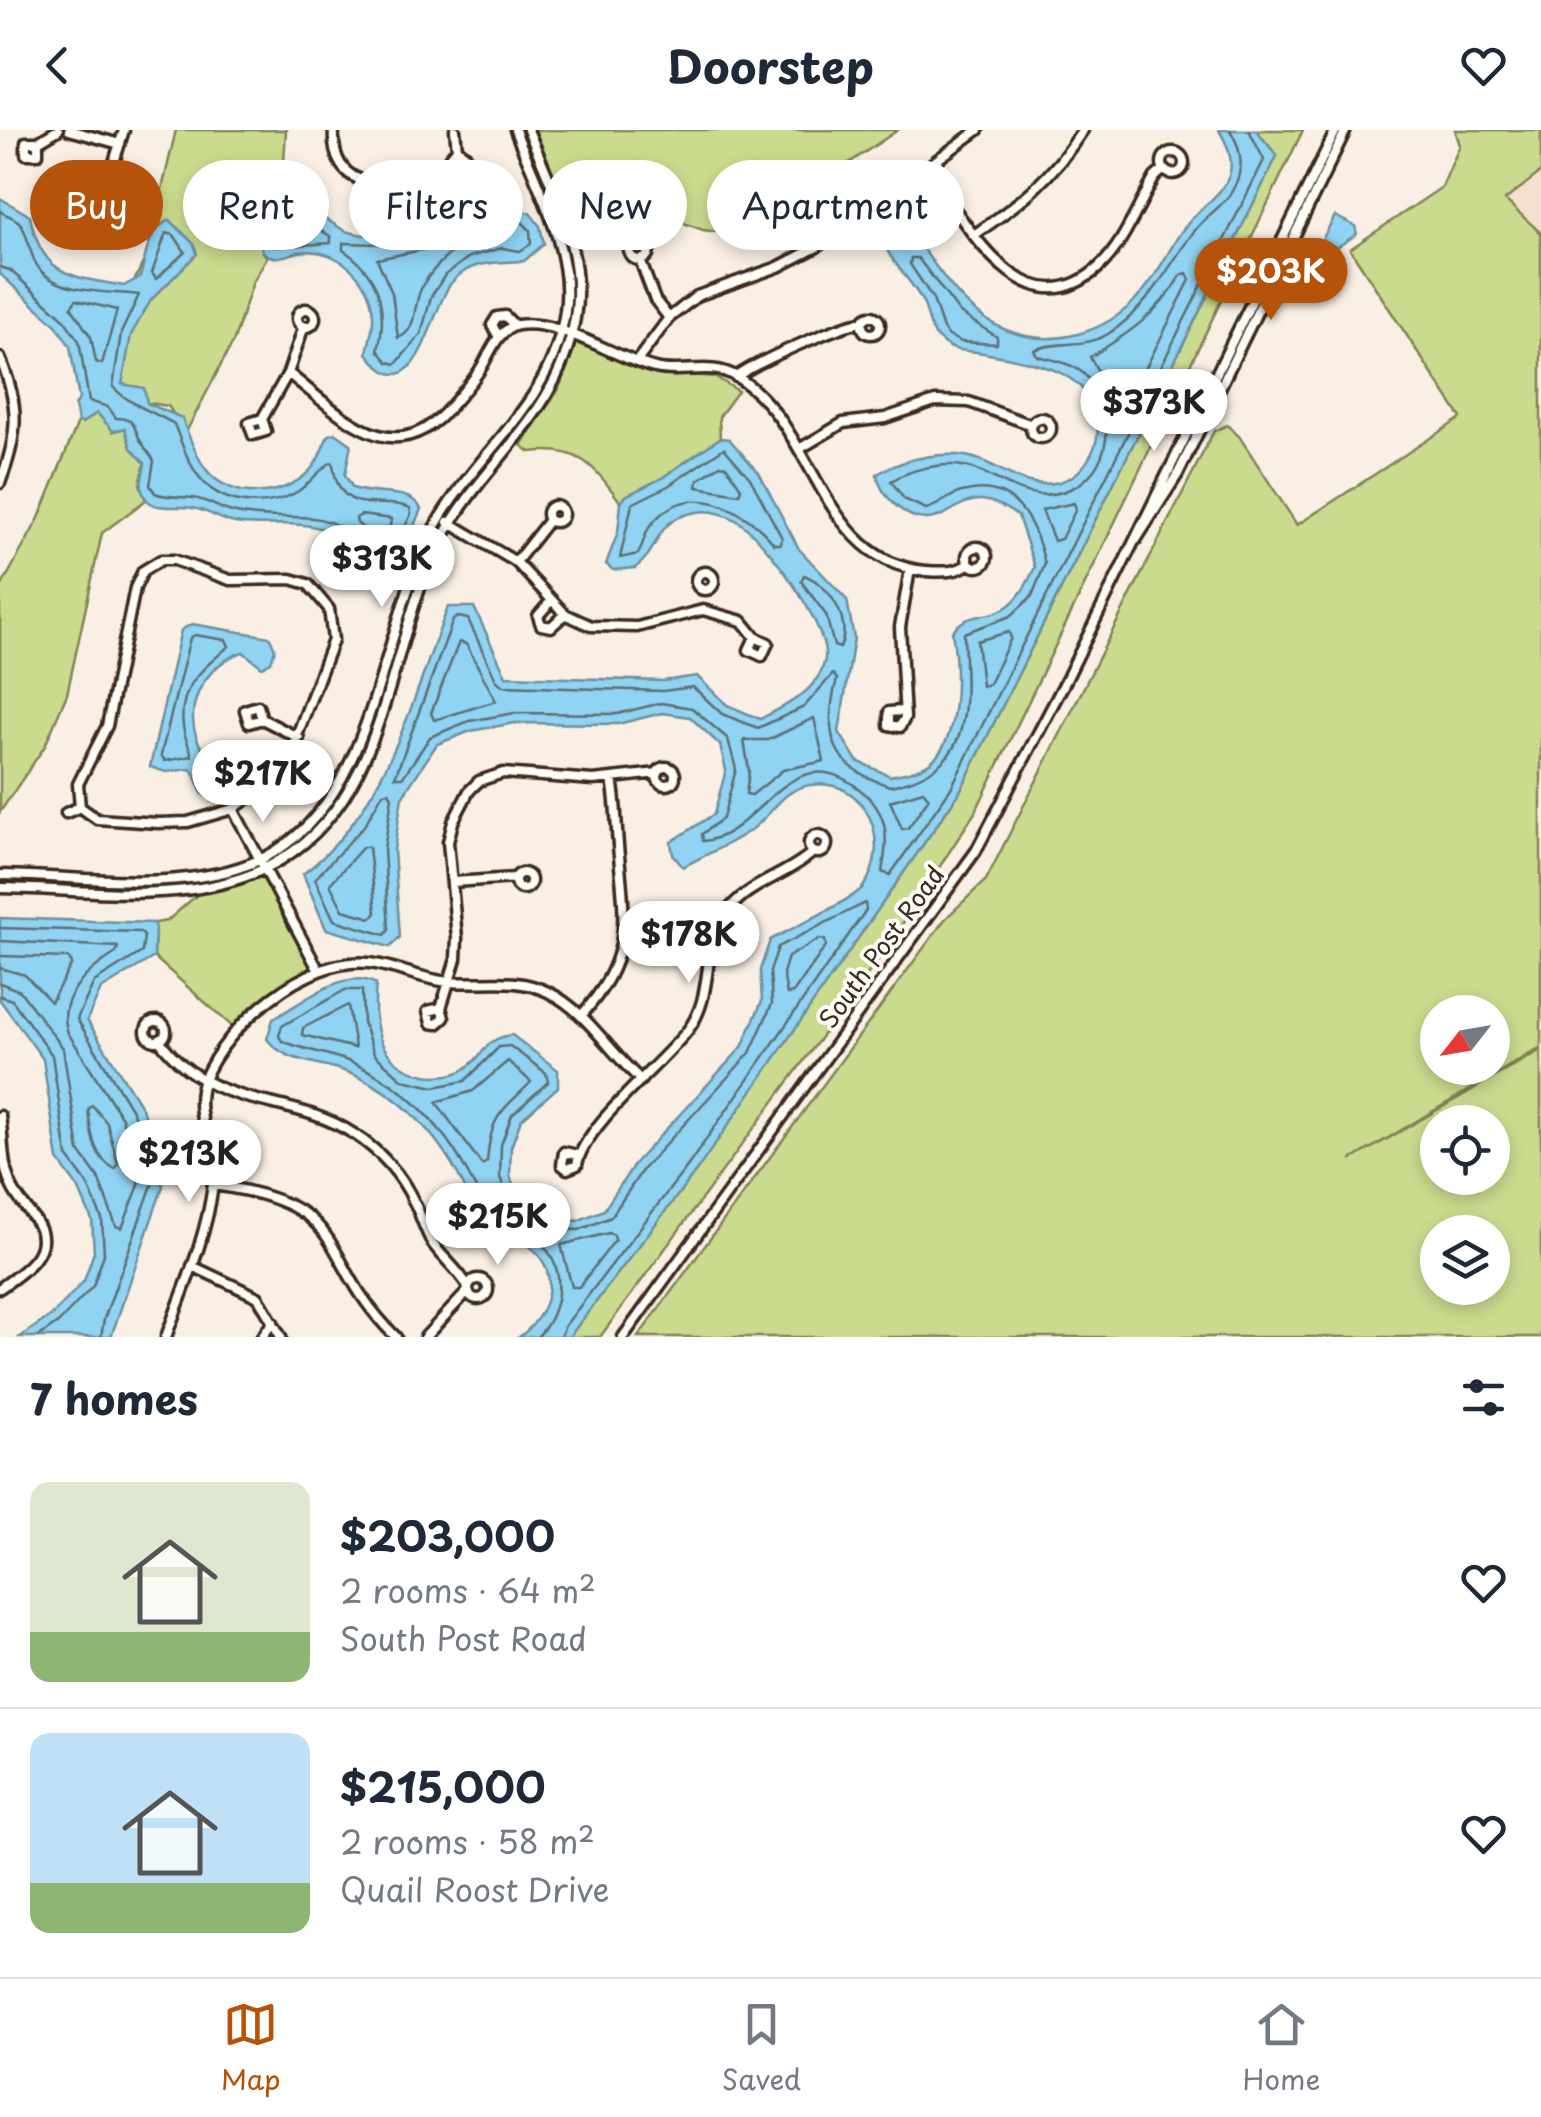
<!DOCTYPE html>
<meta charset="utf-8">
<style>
body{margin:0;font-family:"Playpen Sans",sans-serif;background:#f6f6f7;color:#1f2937;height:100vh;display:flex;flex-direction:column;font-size:38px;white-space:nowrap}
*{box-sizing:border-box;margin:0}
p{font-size:32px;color:#747a83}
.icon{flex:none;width:55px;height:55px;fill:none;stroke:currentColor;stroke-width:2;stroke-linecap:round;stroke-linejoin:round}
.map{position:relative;height:1207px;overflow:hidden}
.sheet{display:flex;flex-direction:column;background:#fff;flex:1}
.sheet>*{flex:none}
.top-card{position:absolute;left:30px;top:30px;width:1000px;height:90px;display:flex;gap:20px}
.needle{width:65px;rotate:239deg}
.tools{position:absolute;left:1420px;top:865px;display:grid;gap:20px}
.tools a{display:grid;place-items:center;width:90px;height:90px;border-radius:50%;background:#fff;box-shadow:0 5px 15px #0003;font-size:50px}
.price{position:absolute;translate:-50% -85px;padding:0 22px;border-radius:35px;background:#fff;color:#222;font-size:32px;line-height:65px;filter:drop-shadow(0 2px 5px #0008)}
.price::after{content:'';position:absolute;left:50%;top:60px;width:30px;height:22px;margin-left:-15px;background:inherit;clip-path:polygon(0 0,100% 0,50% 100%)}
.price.selected{background:#b45309;color:#fff}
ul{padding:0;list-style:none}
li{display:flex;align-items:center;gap:30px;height:250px;padding:0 30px}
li+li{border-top:2px solid #e0e1e3}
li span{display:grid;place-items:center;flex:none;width:280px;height:200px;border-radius:20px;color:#555}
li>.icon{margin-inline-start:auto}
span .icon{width:120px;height:120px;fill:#fffc;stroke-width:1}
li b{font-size:42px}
h2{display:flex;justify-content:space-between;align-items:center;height:120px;padding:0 30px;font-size:42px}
.chip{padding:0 35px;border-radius:45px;background:#fff;box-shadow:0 5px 15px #0003;font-size:35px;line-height:90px}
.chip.selected{background:#b45309;color:#fff}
header{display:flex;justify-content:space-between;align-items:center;height:130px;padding:0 30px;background:#fff;font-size:45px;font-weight:700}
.tabs{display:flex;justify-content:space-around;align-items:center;height:140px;border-top:2px solid #e0e1e3;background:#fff;font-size:28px;color:#747a83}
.tabs a{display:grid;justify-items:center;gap:5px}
.tabs .selected{color:#b45309}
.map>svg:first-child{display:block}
.built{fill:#f5dfcf}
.green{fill:#cada8e;stroke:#828256;stroke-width:2.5;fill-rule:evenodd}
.water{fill:#90d3f2;stroke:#6e8f9d;stroke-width:2.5}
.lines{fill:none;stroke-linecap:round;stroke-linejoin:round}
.shore{stroke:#5d6e73;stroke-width:2.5}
.minor-casing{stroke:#3b2a1e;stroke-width:15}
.minor{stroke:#fdfcf7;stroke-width:8}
.labels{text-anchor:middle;stroke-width:8;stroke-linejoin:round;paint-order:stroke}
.street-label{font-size:25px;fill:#3b2a1e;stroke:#fdfcf7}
</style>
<header><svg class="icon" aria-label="back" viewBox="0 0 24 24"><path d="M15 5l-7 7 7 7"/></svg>Doorstep<svg class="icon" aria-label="heart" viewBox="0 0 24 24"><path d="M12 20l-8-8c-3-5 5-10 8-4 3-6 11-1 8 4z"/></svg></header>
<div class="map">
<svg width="1541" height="1207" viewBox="0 0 1541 1207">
<rect width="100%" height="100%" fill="#f9efe5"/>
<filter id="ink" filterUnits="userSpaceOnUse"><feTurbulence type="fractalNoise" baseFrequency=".01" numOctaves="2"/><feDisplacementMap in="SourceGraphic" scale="20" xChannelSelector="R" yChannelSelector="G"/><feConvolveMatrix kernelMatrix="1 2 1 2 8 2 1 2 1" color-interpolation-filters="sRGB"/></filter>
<g filter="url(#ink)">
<!-- built -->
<path class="built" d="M1541 42V103L1505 70Z"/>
<!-- green -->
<path class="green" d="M176 0H286L281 78 265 104 263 122 267 127 253 152 234 210 186 302 168 276 136 271 115 301 125 298 131 317 145 333 140 354 146 370 102 403 67 564 45 616 0 682V459L39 388 78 292 79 269 146 126Z
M535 0H898L757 95 718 102 703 100 686 94 647 67 608 70 590 79 565 76Z
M1256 0H1303L976 681 884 822 600 1207H569L695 1042 959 663 1277 26Z
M1455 0H1541V42L1505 70 1541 103V917L1351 1030 1541 920V1207H638L945 789 986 750 1214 301 1227 295 1239 306 1297 395 1461 288 1350 119 1442 57 1460 15ZM1438 882H1492V938H1438ZM1438 992H1492V1048H1438ZM1438 1102H1492V1158H1438Z
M576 213 649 242 716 247 738 261 719 287 720 308 662 348 626 366 621 373C593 335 580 316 530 322L521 315 558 261Z
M264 737 319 841 250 882 235 899 154 827 155 793 167 791 207 756Z"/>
<!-- water -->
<path class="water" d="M1219 0H1256L1277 26 959 663 697 1040 569 1207H519C548 1187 563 1143 531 1118 516 1106 496 1100 479 1093 457 1027 412 966 344 941 318 931 285 933 267 909L273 889C301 874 344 836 376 854 372 896 377 934 425 945 435 947 454 946 463 940 485 927 483 908 512 905L558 940V957L521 990 511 1017 510 1045 516 1064 531 1078 553 1089 577 1091 604 1080 635 1033 742 917 762 871 760 840 770 810C788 800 853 770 863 757 893 716 868 646 810 655 780 660 773 685 751 700 730 714 705 725 683 737L673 725 671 712 714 684 726 640 720 615 690 587 662 583 618 594 515 593 471 601 437 614 402 667 394 720 400 807 390 817 326 799 303 744C386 682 412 569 448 477H474L506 546 663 551 697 546 727 575 760 589C785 576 820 561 825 528 829 496 764 407 736 390 723 383 707 379 692 383 652 392 662 419 635 438L613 440 606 434 618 402 621 373 626 366 662 348 720 308 729 309 759 343 799 419 847 470 854 508 839 602 857 631 890 646C904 643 923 640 933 630 961 605 958 536 952 502 965 482 987 489 1005 478 1020 469 1028 452 1035 437L1018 386C1007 379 995 371 981 370 960 369 948 388 928 389 905 390 880 365 877 344 905 328 950 318 980 330 1008 341 1026 360 1059 352 1074 348 1085 337 1092 323 1099 308 1100 293 1094 278 1079 236 1023 231 984 223 967 220 954 223 941 211 928 201 929 184 922 170 909 147 884 125 878 99L890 89 901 91C934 128 957 180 1006 200 1053 219 1106 203 1139 166 1157 147 1167 123 1181 102 1206 65 1253 56 1219 0Z
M0 68 30 86C42 147 70 146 124 156L140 147C146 126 148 98 170 90L194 114 197 124 151 170 131 205 122 254 144 258 147 273 182 288C189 305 194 323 205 338 230 373 291 369 315 334 321 325 323 314 329 305L335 303 351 314 345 345 353 358C374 367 411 357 421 379L397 437C356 447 356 407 320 398 292 390 263 398 235 393 219 390 208 380 192 378 178 375 157 381 147 370 137 359 143 346 145 333L131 318 125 298 113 301 97 283 82 293 78 291 75 276 79 269 70 216 56 195 0 144Z
M289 72 311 80 345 101 363 105 446 92 480 97 521 81 530 83 540 96 544 114 524 131C498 133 472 129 452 152 431 175 416 291 367 223 369 210 374 198 373 185 371 148 336 116 299 122 285 125 275 132 263 122L260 114C266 101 277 80 289 72Z
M1335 86 1355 96 1357 104 1307 137Z
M192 494 270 507 275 519 271 532 262 537 243 522C203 535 178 582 203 620 210 632 224 638 231 649V654L219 665 205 666C196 659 200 646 190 639L166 642 150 637 181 500Z
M0 788 155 793 154 827 101 859 87 890 142 978 163 1056 111 1207H20L52 1185 84 1151 94 1122 92 1090 78 1057 58 1030 43 929 0 870Z"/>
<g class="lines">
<!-- shore -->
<path class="shore" d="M1230 0C1238 13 1243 29 1239 44 1232 74 1207 82 1192 104 1165 141 1149 178 1108 204 1083 219 1055 210 1034 220L1037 226C1053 230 1074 233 1086 246 1118 280 1114 344 1065 361 1031 373 1008 353 979 341 953 329 915 337 891 351L904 369 926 379C939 376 949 365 962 362 1015 348 1035 392 1045 434L1032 466 1011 486 964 503C966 575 978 639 890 656 831 638 822 605 837 549L833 544 804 577 758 598 722 584 693 557 663 561 503 556 496 550 468 489 458 487 453 490 395 647H403L430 607 469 591 515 583 617 584 661 573 692 578 728 609 736 639 723 688 702 704 703 711C760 708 790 598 864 663 890 686 888 711 882 742L890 745 951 658 1264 30 1249 0
M0 81C5 85 16 88 20 93 29 104 29 129 42 142 65 165 112 161 139 165L121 203 113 257C130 275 152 281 174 294 181 311 186 329 197 344 219 376 265 380 297 362 310 354 320 338 332 332 335 339 334 346 338 354 352 385 388 367 410 378L411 384 391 427 376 429C322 367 303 396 236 383 220 380 209 370 193 368 180 366 167 368 155 363L150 355 154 331C150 323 142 315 139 308 133 294 134 288 116 288L108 277 89 271 79 211 63 188 10 140 0 137
M293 83 330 106 331 113 274 117 273 110Z
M522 92 530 100 531 114 520 121 502 118 469 127 445 145 431 167 421 204 396 234 388 232 378 220C388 179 380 144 343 120V113L381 114 446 103 481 107Z
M166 103 174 105 185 122 156 149 152 143Z
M447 115 452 122C439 133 428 144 421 159 413 176 417 202 398 208L392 163 377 129Z
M911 128H918L960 183 997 207V214L961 212 949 206 943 199 933 169 910 134Z
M1187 143 1190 150 1126 277 1120 280 1090 227C1128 204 1157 185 1181 145Z
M76 170 117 180 102 234 96 232 91 207 71 177Z
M724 318 750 348 782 408 781 414H774C746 379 688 347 651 395 644 403 644 414 638 424L620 428 632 374 668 356Z
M720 335 726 336 741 358 739 364 697 357 698 350Z
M1074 373 1076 379 1061 409 1054 411 1042 380Z
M361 385 392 389 384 412H378L357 393 356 388Z
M804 445C830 455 852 490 840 518L834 516 826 485 801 451Z
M1009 502 1011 508 989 554 982 556 977 511Z
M195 505 226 510 229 516C203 539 178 556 183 596 184 607 190 617 192 626L165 631 161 625 190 508Z
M459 512 466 514 496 571 434 590 431 583Z
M814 588 824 631 783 640 752 665 746 664 749 641 744 610H768Z
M923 661 929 668 908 698 902 699 890 671Z
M389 662 392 667 384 720 389 800 385 805 334 790 315 749 364 696 383 663Z
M369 717 376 783 371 788 343 780 330 754 363 717Z
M0 798 140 802 144 806 142 822 94 852 77 889 133 982 152 1055 104 1189 101 1207
M819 809 825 810 826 816 793 863 787 864 783 843 788 827Z
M0 811 118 817 116 823C90 839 55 867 68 903L122 988 139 1055 122 1098 116 1096 98 1047 79 1021 63 918 20 861 0 853
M0 826 68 828 72 833 51 872 25 845 0 838
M0 866 12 870 52 925 67 1026 87 1053 102 1089 104 1124 93 1156 59 1192 38 1207
M348 875 355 918 302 905 303 898Z
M508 931 531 952C501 983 491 983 487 1032L482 1035 436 972 473 961Z
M92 975 107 993 118 1034 115 1039C93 1028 91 1003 88 980Z
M609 1103 614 1105 615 1110 579 1157H572L561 1115Z
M537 1207C563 1182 568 1133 537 1110 521 1098 503 1093 487 1085 461 1018 419 960 350 932 328 923 304 920 282 911L279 906 282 896 345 860H362L363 892 374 924 403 950 434 957 465 951 499 917 510 916 546 943 548 952 512 985 501 1015 500 1047 508 1069 525 1086 551 1099 579 1100 611 1087 643 1039 750 923 772 874 770 841 778 817 865 773 866 780 689 1034 564 1197 561 1207"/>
<!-- minor casing -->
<g class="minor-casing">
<path id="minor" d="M69 0 120 14
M334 0C332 26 342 48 370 52L442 37 457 19 455 0
M38 12V24H26V12H38L58 0
M1162 33a11 11 0 1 1 22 0a11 11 0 1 1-22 0Z
M446 34 454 39 464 36 466 26 457 19
M927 38C963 88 1022 205 1098 138 1123 116 1138 75 1155 47L1164 39
M98 84 85 85 86 98 96 99 101 94 98 84 124 0
M974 105C1022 72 1051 49 1083 0
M629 120a10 10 0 1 1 20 0a10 10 0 1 1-20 0Z
M640 130 655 170 669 188
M297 188a9 9 0 1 1 18 0a9 9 0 1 1-18 0Z
M862 195a9 9 0 1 1 18 0a9 9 0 1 1-18 0Z
M499 207 492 195 497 187 505 186 514 195
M0 228C20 275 19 304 0 353
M637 231 669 188 697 166 778 137 817 117 978 0
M288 243C343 286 393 345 452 275 464 261 476 248 484 233 492 218 500 198 518 195 559 188 616 229 655 238 682 245 711 231 737 247 817 296 819 432 926 441 941 442 958 443 969 433
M736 247C755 233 841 194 862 192
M1031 298a10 10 0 1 1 20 0a10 10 0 1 1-20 0Z
M262 289 266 301 253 305 249 293 262 289 288 243 304 196
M801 318 843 293 885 288 935 271 969 272 1032 295
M547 384a8 8 0 1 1 16 0a8 8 0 1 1-16 0Z
M448 392 516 432 565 484 591 496 637 497 703 480 742 491 755 507 768 513 762 526 749 520 755 507
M1136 410 1178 344 1346 0
M967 427a10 10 0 1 1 20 0a10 10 0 1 1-20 0Z
M161 430H174L230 450 291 449 308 454 329 479 333 510 290 624 257 662 233 679 188 692 158 693 97 689 80 677 78 654 107 596 135 458 143 441Z
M516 432 549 390
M696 451a9 9 0 1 1 18 0a9 9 0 1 1-18 0Z
M551 471 538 486 541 495 551 497 565 484
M902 581 889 582V595L900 597 905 588 900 497 910 439
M262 589 258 576 245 580 249 593 262 589 299 608
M657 646a9 9 0 1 1 18 0a9 9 0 1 1-18 0Z
M233 679 319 841
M66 683 80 677
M809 714a9 9 0 1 1 18 0a9 9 0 1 1-18 0Z
M515 751a8 8 0 1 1 16 0a8 8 0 1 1-16 0Z
M0 745C84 746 202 767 276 721 383 654 379 486 441 386 486 313 552 272 565 181 574 121 536 55 515 0
M453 752 515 748
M0 758C90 759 202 779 282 729 394 659 385 509 444 405 490 324 558 286 575 188 586 122 553 59 528 0
M441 878 428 881 431 893 437 894 444 888 441 878 456 829 457 808 448 712 453 692 469 661 479 651 503 643 593 650 658 643
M581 886C631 829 626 797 619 726 616 700 617 675 612 649
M146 901a10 10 0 1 1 20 0a10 10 0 1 1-20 0Z
M159 910C215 984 287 961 354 1004 380 1021 401 1044 414 1072 421 1085 425 1101 433 1114 443 1128 458 1140 467 1155L468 1161 425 1207
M0 986C4 1010 1 1034 12 1057 18 1070 27 1078 35 1090 57 1120 23 1142 0 1158
M577 1025 564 1022 562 1035 567 1039 577 1035C583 996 661 935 688 900 717 862 698 814 730 778 752 752 788 745 813 722
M213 1055C357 1074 314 1127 396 1207
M192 1136 258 1167 281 1207
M468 1159a10 10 0 1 1 20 0a10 10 0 1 1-20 0Z
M166 1207C184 1158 207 1106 213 1054 218 1018 190 986 204 950 226 895 307 826 369 833 396 836 423 850 450 852 484 855 516 846 548 862 586 880 610 923 641 950
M262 1207 273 1192
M623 1207 976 721 1066 550 1336 0"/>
</g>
<!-- minor -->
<use href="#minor" class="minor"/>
</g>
</g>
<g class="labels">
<!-- street labels -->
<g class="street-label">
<text transform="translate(882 817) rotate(-54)" y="9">South Post Road</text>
</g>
</g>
</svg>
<div class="tools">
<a><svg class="needle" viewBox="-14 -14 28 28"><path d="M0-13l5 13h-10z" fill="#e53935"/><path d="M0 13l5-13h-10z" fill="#747a83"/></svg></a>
<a><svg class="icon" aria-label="locate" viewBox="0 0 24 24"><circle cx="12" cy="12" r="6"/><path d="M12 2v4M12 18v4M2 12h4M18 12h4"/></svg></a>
<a><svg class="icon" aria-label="layers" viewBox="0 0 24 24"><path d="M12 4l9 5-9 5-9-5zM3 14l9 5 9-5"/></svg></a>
</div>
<b class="price selected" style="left:1271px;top:193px">$203K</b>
<b class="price" style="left:1154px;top:324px">$373K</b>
<b class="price" style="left:382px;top:480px">$313K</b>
<b class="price" style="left:263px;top:695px">$217K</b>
<b class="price" style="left:689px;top:856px">$178K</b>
<b class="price" style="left:189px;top:1075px">$213K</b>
<b class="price" style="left:498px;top:1138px">$215K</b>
<div class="top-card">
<a class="chip selected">Buy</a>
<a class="chip">Rent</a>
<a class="chip">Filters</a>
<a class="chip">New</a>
<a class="chip">Apartment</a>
</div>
</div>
<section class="sheet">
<h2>7 homes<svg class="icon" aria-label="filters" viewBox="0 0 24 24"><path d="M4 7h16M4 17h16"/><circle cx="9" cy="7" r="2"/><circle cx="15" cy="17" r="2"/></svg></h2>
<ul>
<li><span style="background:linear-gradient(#dfe7d0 75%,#8fb573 0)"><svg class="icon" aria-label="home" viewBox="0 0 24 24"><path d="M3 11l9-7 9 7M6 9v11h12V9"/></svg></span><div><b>$203,000</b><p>2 rooms · 64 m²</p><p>South Post Road</p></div><svg class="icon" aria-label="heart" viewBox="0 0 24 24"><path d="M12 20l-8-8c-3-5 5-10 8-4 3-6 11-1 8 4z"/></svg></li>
<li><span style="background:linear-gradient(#bfe0f5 75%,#8fb573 0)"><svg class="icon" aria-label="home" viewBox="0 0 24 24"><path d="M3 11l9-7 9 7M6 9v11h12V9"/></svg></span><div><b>$215,000</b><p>2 rooms · 58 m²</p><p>Quail Roost Drive</p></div><svg class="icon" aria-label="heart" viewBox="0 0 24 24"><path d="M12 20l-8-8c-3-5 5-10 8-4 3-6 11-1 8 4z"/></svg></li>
</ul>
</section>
<nav class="tabs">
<a class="selected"><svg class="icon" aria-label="map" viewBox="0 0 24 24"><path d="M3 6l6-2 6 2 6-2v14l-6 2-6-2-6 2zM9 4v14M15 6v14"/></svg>Map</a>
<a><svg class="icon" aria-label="saved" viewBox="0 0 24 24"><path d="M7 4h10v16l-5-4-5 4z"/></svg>Saved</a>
<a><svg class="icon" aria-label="home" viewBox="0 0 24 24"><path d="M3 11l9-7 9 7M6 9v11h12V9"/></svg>Home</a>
</nav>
